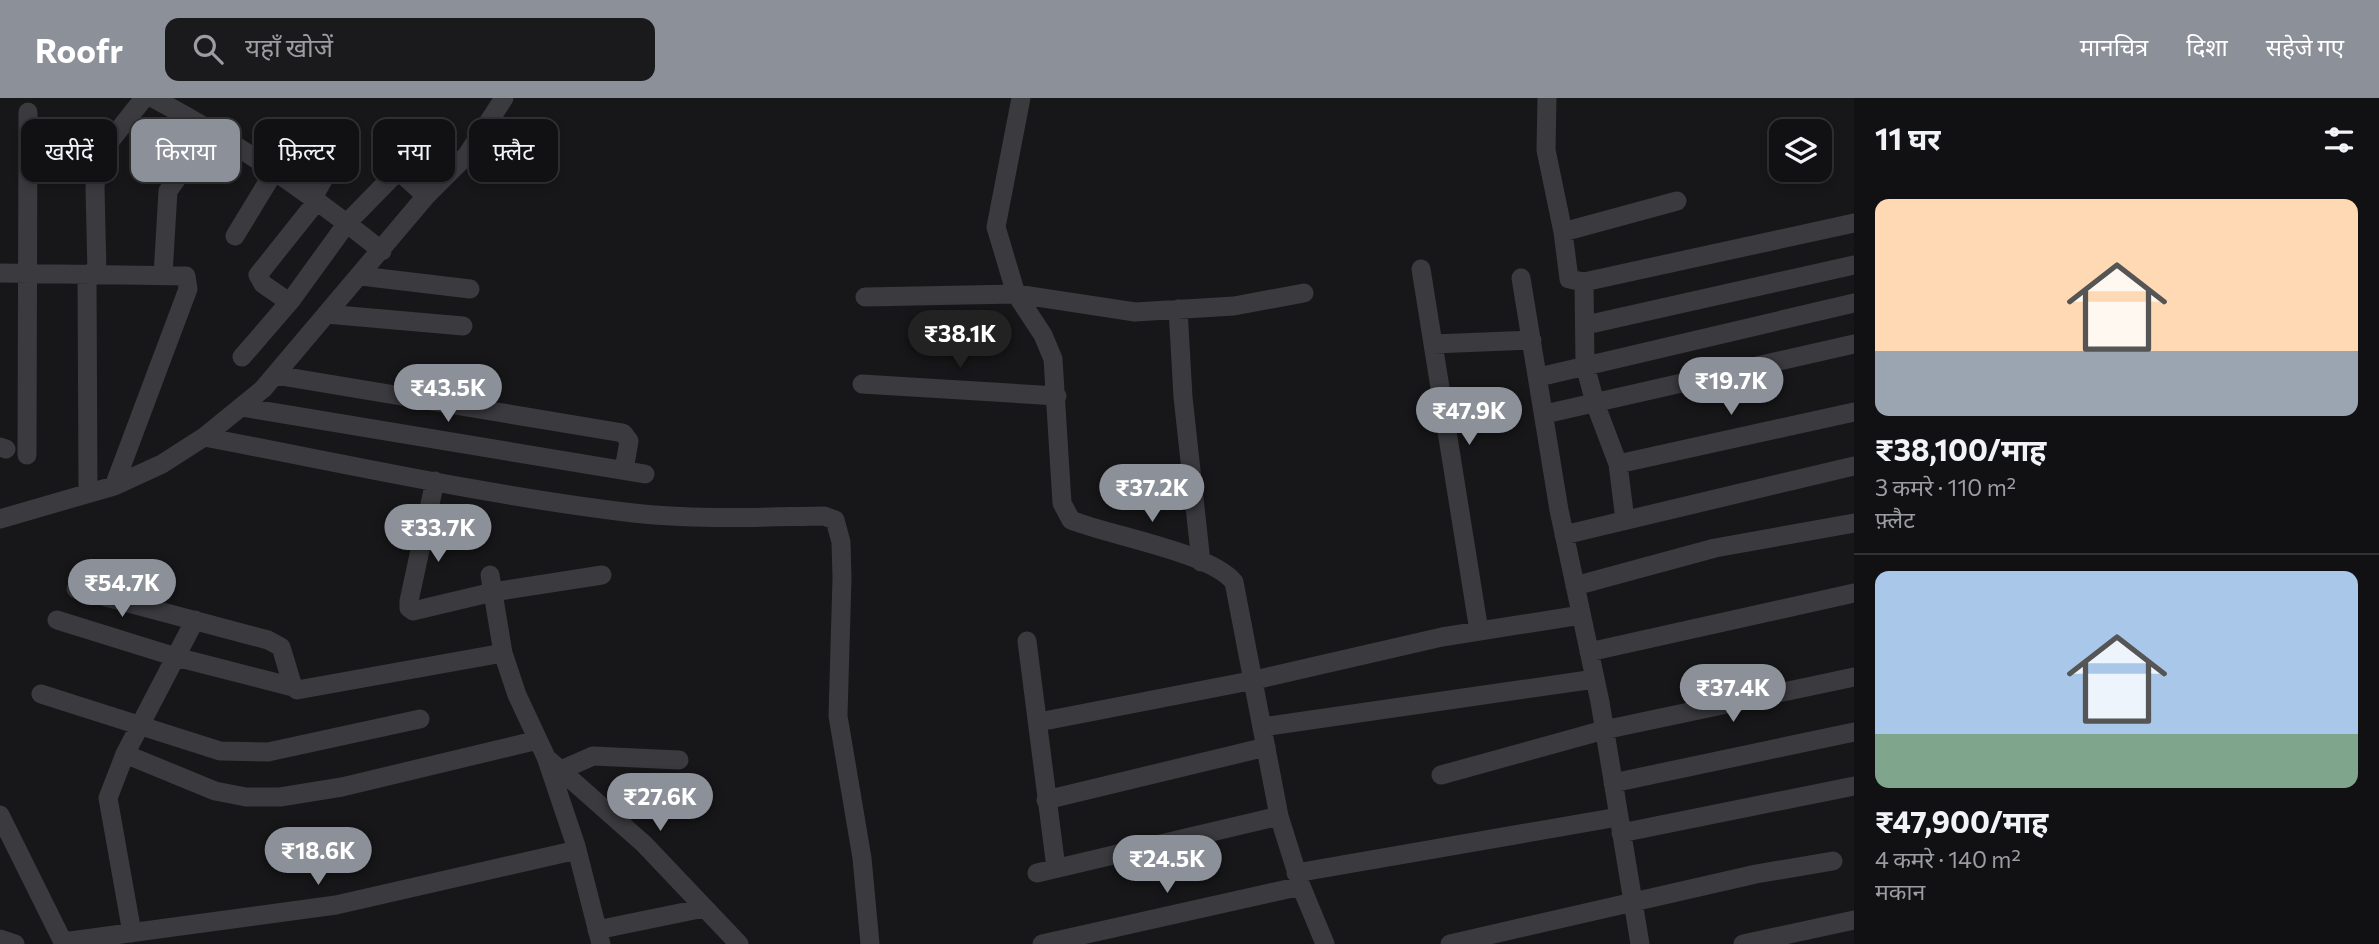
<!DOCTYPE html>
<html lang="hi">
<meta charset="utf-8">
<style>
body{margin:0;font-family:Commissioner,"Noto Sans Devanagari",sans-serif;background:#1a1a1c;color:#f1f3f6;height:100vh;display:flex;flex-direction:column;font-size:26px;white-space:nowrap}
*{box-sizing:border-box;margin:0}
p{font-size:23px;color:#9c9da0}
.icon{flex:none;width:38px;height:38px;fill:none;stroke:currentColor;stroke-width:2;stroke-linecap:round;stroke-linejoin:round}
.map{position:relative;flex:1;overflow:hidden}
.details{display:flex;flex-direction:column;background:#111113;width:525px}
.details>*{flex:none}
.top-card{position:absolute;left:21px;top:21px;width:665px;height:63px;display:flex;gap:14px}
.controls{position:absolute;left:1769px;top:21px;display:grid;gap:14px}
.controls a{display:grid;place-items:center;width:63px;height:63px;border-radius:14px;background:#111113;box-shadow:0 4px 10px #0003,0 0 0 2px #303133;font-size:35px}
.price{position:absolute;translate:-50% -60px;padding:0 16px;border-radius:24px;background:#8c9099;color:#fff;font-size:23px;line-height:46px;filter:drop-shadow(0 2px 4px #0008)}
.price::after{content:'';position:absolute;left:50%;top:42px;width:21px;height:16px;margin-left:-10px;background:inherit;clip-path:polygon(0 0,100% 0,50% 100%)}
.price.active{background:#222;color:#fff}
ul{padding:0;list-style:none}
li{display:grid;align-content:center;gap:14px;height:371px;padding:0 21px}
li+li{border-top:2px solid #303133}
li span{display:grid;place-items:center;height:217px;border-radius:14px;color:#555}
li>.icon{margin-inline-start:auto}
span .icon{width:126px;height:126px;fill:#fffc;stroke-width:1}
li b{font-size:30px}
h2{display:flex;justify-content:space-between;align-items:center;height:84px;padding:0 21px;font-size:30px}
.chip{padding:0 24px;border-radius:14px;background:#111113;box-shadow:0 4px 10px #0003,0 0 0 2px #303133;font-size:24px;line-height:63px}
.chip.active{background:#8c9099;color:#fff}
header{display:flex;align-items:center;gap:42px;box-sizing:border-box;height:98px;padding:0 35px;background:#8c9099;color:#fff}
header strong{font-size:33px}
nav{display:flex;gap:38px;margin-inline-start:auto;font-size:24px}
.search{width:490px;height:63px;background:#1a1a1c;display:flex;align-items:center;gap:18px;box-sizing:border-box;padding:0 24px;border-radius:14px;color:#9c9da0;font-size:26px}
main{display:flex;flex:1;min-height:0}
.map>svg:first-child{display:block}
.lines{fill:none;stroke-linecap:round;stroke-linejoin:round}
.minor{stroke:#3a3a3f;stroke-width:19}
</style>
<header>
<strong>Roofr</strong>
<div class="search"><svg class="icon" aria-label="search" viewBox="0 0 24 24"><circle cx="10" cy="10" r="6"/><path d="M15 15l6 6"/></svg>यहाँ खोजें</div>
<nav><a>मानचित्र</a><a>दिशा</a><a>सहेजे गए</a></nav>
</header>
<main>
<div class="map">
<svg width="1854" height="846" viewBox="0 0 1854 846">
<rect width="100%" height="100%" fill="#171719"/>
<g class="lines">
<!-- minor -->
<path class="minor" d="M153 0C235 43 310 95 382 153
M1021 0 996 129 1016 196 1043 237 1053 261 1062 405 1071 422C1110 438 1210 454 1234 484L1279 718 1301 788 1325 846
M1547 0 1546 52 1563 134 1569 181 1584 184 1585 267 1595 305 1618 366 1625 422
M313 100 344 44
M1563 134 1677 103
M235 138 275 72
M1421 171 1479 533
M0 175 186 178 188 191 114 388
M87 176 88 394
M97 176 95 89 99 57 144 0
M163 177 168 93 212 31
M361 178 470 191
M1521 180 1559 412 1600 604 1640 846
M1584 184 1854 125
M865 199 1016 196 1135 214 1234 208 1304 195
M289 204 263 186 258 177 317 103
M1178 211 1183 299 1201 464
M326 216 463 228
M1595 225 1854 167
M1433 246 1532 242
M242 259 292 201 347 125 394 77H403L426 98
M275 277 623 335 629 343 624 372
M1539 279 1854 205
M862 286 1057 298
M241 309 645 376
M1545 316 1854 246
M204 339C346 366 489 398 633 415 696 422 761 419 824 418L835 422 841 444 842 480 838 618 862 760 870 846
M0 349 6 351
M27 357 28 14
M1618 366 1854 314
M435 383 409 503V510L413 513 493 494 602 477
M0 421 114 388 162 366 204 339 263 291 426 98 467 57 504 0
M1564 437 1854 368
M490 477 503 555 517 597 546 659 576 748 601 846
M1575 488 1715 450 1854 425
M76 491 268 542 281 549 293 589 297 592 503 555
M57 522 176 559 293 589
M1027 543 1056 770
M1589 554 1854 495
M41 596 220 653 268 654 420 621
M1049 622 1255 582 1442 539 1581 517
M1262 629 1595 581
M125 656 215 693 246 699H280L342 689 538 642
M549 662 644 746 739 846
M561 672 593 658 679 662
M1441 677 1604 632 1854 579
M1613 685 1854 634
M1046 702 1266 649
M0 717 64 846
M1621 735 1854 688
M1037 775 1279 718
M1296 775 1618 719
M597 832 704 810
M132 835 108 700 125 656 195 522
M0 841 15 846
M63 844 336 807 577 752
M1042 846 1301 788
M1450 846 1756 776 1833 763
M1743 846 1854 822"/>
</g>
</svg>
<div class="controls">
<a><svg class="icon" aria-label="layers" viewBox="0 0 24 24"><path d="M12 4l9 5-9 5-9-5zM3 14l9 5 9-5"/></svg></a>
</div>
<b class="price active" style="left:960px;top:272px">₹38.1K</b>
<b class="price" style="left:1731px;top:319px">₹19.7K</b>
<b class="price" style="left:448px;top:326px">₹43.5K</b>
<b class="price" style="left:1469px;top:349px">₹47.9K</b>
<b class="price" style="left:1152px;top:426px">₹37.2K</b>
<b class="price" style="left:438px;top:466px">₹33.7K</b>
<b class="price" style="left:122px;top:521px">₹54.7K</b>
<b class="price" style="left:1733px;top:626px">₹37.4K</b>
<b class="price" style="left:660px;top:735px">₹27.6K</b>
<b class="price" style="left:318px;top:789px">₹18.6K</b>
<b class="price" style="left:1167px;top:797px">₹24.5K</b>
<div class="top-card">
<a class="chip">खरीदें</a>
<a class="chip active">किराया</a>
<a class="chip">फ़िल्टर</a>
<a class="chip">नया</a>
<a class="chip">फ़्लैट</a>
</div>
</div>
<section class="details">
<h2>11 घर<svg class="icon" aria-label="filters" viewBox="0 0 24 24"><path d="M4 7h16M4 17h16"/><circle cx="9" cy="7" r="2"/><circle cx="15" cy="17" r="2"/></svg></h2>
<ul>
<li><span style="background:linear-gradient(#ffd9b3 70%,#9aa5b1 0)"><svg class="icon" aria-label="home" viewBox="0 0 24 24"><path d="M3 11l9-7 9 7M6 9v11h12V9"/></svg></span><div><b>₹38,100/माह</b><p>3 कमरे · 110 m²</p><p>फ़्लैट</p></div></li>
<li><span style="background:linear-gradient(#a9c7e8 75%,#7fa58c 0)"><svg class="icon" aria-label="home" viewBox="0 0 24 24"><path d="M3 11l9-7 9 7M6 9v11h12V9"/></svg></span><div><b>₹47,900/माह</b><p>4 कमरे · 140 m²</p><p>मकान</p></div></li>
</ul>
</section>
</main>
